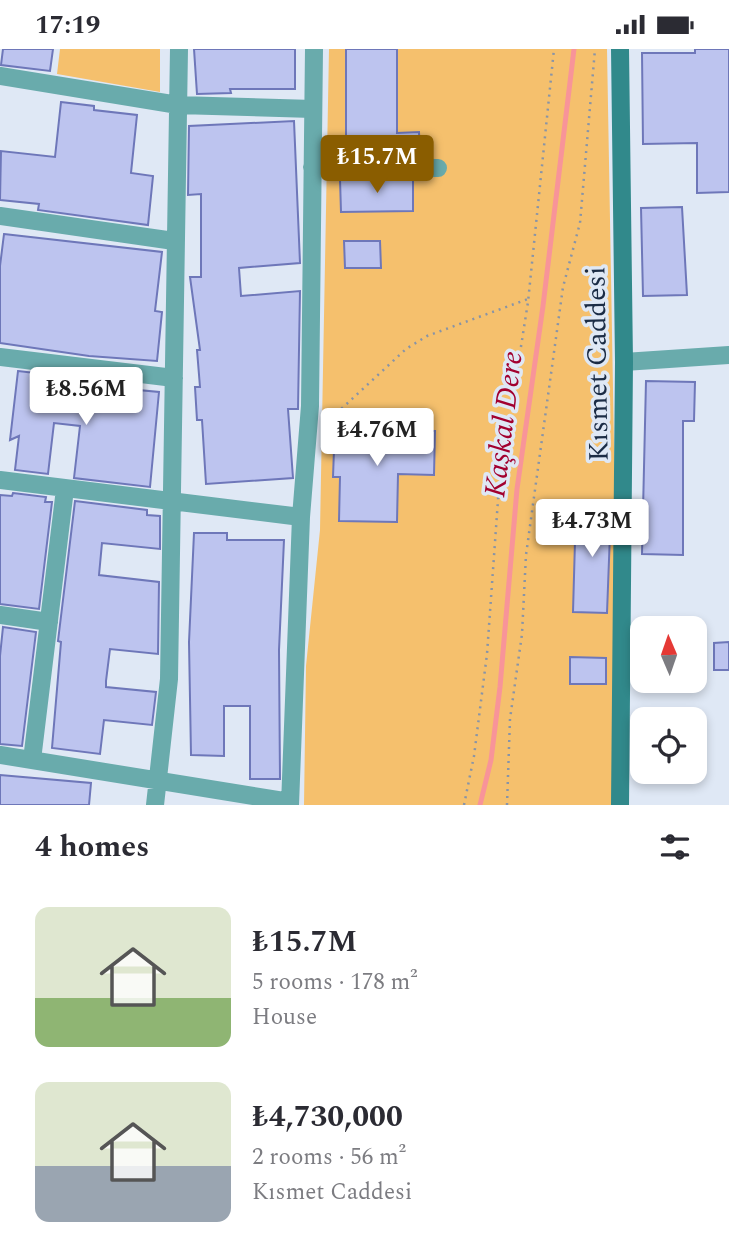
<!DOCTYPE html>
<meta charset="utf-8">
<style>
body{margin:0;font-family:Spectral,serif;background:#f2f2f3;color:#2b2b33;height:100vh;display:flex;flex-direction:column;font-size:26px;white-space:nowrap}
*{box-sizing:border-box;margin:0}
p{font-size:23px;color:#7c7c81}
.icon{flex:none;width:38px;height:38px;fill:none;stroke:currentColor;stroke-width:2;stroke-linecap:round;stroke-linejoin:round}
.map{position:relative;height:756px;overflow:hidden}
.sheet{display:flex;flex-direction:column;background:#fff;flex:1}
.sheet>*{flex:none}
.needle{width:46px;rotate:358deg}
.buttons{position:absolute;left:630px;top:567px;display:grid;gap:14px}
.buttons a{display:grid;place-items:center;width:77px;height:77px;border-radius:14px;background:#fff;box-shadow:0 4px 10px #0003;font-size:35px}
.price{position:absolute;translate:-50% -60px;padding:0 16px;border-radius:7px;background:#fff;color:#222;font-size:23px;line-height:46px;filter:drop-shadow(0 2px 4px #0008)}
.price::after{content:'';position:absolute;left:50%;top:42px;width:21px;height:16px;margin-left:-10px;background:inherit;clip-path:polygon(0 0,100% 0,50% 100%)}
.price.active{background:#8a5d00;color:#fff}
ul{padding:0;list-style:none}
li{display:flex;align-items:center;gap:21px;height:175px;padding:0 35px}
li span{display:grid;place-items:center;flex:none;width:196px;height:140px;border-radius:14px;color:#555}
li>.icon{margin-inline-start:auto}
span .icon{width:84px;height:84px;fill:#fffc;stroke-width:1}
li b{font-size:30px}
h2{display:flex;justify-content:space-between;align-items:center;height:84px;padding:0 35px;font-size:30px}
.status{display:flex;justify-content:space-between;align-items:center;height:49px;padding:0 35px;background:#fff;direction:ltr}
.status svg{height:19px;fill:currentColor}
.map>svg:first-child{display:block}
.green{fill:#f5c06d}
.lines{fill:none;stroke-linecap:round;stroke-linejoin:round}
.stream{stroke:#f89499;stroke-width:5}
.building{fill:#bdc4ef;stroke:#6e77b9;stroke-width:2}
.path{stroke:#8894a7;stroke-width:2.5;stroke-dasharray:2 5;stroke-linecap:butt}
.minor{stroke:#69abac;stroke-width:18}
.secondary{stroke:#31898b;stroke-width:18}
.labels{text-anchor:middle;stroke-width:7;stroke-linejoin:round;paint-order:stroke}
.street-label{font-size:28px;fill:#1b2c45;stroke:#dfe8f5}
.water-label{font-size:30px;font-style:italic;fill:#a2002f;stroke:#dfe8f5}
</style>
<div class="status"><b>17:19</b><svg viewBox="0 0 49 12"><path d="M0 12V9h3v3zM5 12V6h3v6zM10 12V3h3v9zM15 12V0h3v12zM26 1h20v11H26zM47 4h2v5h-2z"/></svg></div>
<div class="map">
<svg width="729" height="756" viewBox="0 0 729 756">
<rect width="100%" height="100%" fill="#dfe8f5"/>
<!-- green -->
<path class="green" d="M60 0H160V43L57 25Z
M329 0H607L615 454 612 756H304L306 617 320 481Z"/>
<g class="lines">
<!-- stream -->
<path class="stream" d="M480 756 491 711 500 638 517 440 543 257 574 0"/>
</g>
<!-- building -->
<path class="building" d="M3 0H53L50 22 1 16Z
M194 0H295V40H230L231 44 197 45Z
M346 0H397V84L419 83 420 107H346Z
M695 0H729V143L697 144V94L643 95 642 4H695Z
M61 53 94 57V61L137 66 131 124 153 127 148 176 38 161 39 155 0 151 1 102 55 108Z
M294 72 300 214 239 219 241 247 300 242 298 360H288L293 429 206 435 202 371H197L195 338H200L197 301H200L190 228H201V145L188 146 189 77Z
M340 130H413V162L341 163Z
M682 158 687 246 643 247 641 159Z
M4 185 162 203 155 262 162 263 157 312 89 307 0 294V217Z
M344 192H380L381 219H345Z
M18 322 87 330 86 336 159 343 150 438 74 429 80 377 54 374 48 425 15 421 19 387 10 391Z
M646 332 695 333 694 372H683V506L642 505Z
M335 373 384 374V381L435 382 434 426 398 425 397 473 339 472 340 428H333Z
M13 444 46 448 45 453H52L39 560 0 555V446L12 447Z
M75 452 147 461V466L160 467V500L102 494 99 526 159 533 158 605 110 600 106 632V638L156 643 152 676 104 671 100 705 52 699 61 593 58 592Z
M576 457 611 458 607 564 573 563Z
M194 484H227V491H284L279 601 280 730H250V657H224V707L191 706 189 593Z
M3 578 36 583 22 697 0 695V607Z
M729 593V621H714V594Z
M570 608 606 609V635H570Z
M0 726 91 734 89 756H0Z"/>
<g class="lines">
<!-- path -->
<path class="path" d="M326 374 406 300 427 287 528 250
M464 756 474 707 487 605 499 437 528 253 554 0
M507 756 510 670 522 585 526 506 563 238 580 174 595 0"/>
<!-- minor -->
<path class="minor" d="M0 27 178 56 313 60
M312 118 438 119
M0 167 174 192
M0 308 174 329
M624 313 729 306
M0 431 301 468
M0 566 49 573
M0 706 290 753
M32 711 65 440
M155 756 169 630 179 0
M290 756 301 468 310 357 314 0"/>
<!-- secondary -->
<path class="secondary" d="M620 756 624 313 620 0"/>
</g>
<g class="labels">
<!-- street labels -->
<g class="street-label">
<text transform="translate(596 315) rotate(-91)" y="10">Kısmet Caddesi</text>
</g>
<!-- water labels -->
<g class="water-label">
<text transform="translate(503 375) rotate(-83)" y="10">Kaşkal Dere</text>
</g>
</g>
</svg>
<div class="buttons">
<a><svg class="needle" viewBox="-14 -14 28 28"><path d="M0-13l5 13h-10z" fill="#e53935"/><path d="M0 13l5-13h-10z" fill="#7c7c81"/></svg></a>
<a><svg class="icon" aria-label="locate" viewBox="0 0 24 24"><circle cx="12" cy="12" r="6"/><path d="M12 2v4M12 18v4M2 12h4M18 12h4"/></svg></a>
</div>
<b class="price active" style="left:377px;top:146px">₺15.7M</b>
<b class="price" style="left:86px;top:378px">₺8.56M</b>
<b class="price" style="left:377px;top:419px">₺4.76M</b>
<b class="price" style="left:592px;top:510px">₺4.73M</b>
</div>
<section class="sheet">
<h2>4 homes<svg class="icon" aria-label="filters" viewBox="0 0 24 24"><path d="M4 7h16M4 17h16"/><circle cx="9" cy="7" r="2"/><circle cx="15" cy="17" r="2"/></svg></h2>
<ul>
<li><span style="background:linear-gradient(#dfe7d0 65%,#8fb573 0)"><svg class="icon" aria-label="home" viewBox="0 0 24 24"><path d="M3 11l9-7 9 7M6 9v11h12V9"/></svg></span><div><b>₺15.7M</b><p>5 rooms · 178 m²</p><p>House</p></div></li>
<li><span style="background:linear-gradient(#dfe7d0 60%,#9aa5b1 0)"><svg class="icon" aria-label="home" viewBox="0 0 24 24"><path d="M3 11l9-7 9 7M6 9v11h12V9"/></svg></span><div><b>₺4,730,000</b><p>2 rooms · 56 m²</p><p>Kısmet Caddesi</p></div></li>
</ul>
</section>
